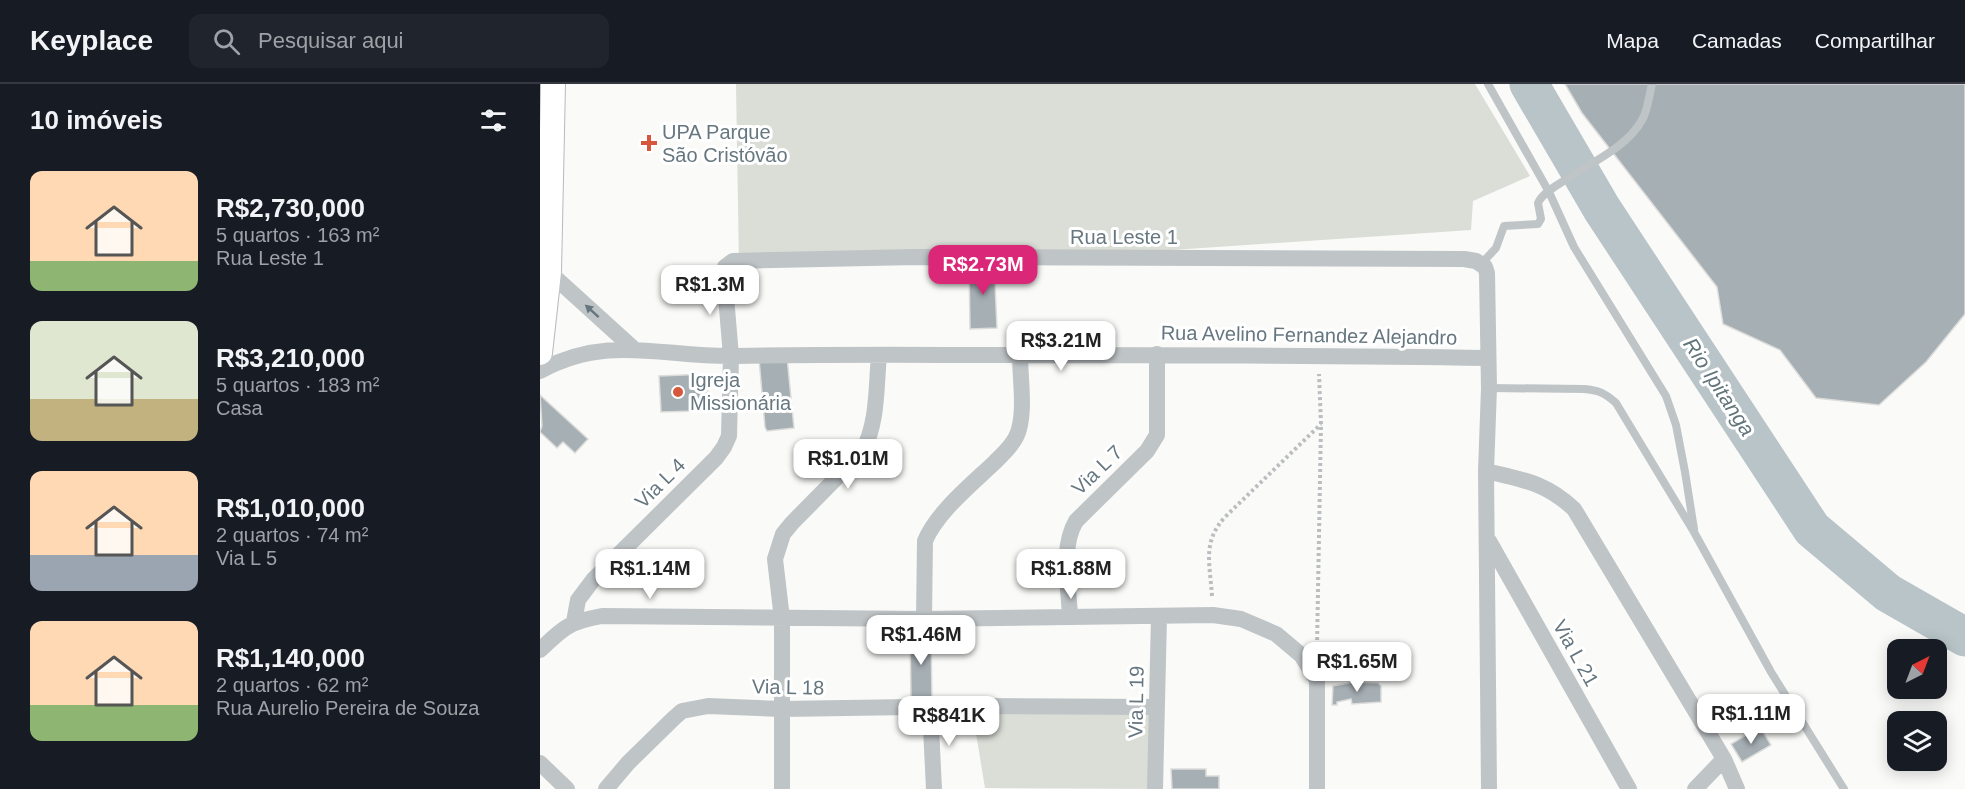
<!DOCTYPE html>
<html lang="pt">
<meta charset="utf-8">
<style>
body{margin:0;font-family:Helvetica,sans-serif;background:#20242c;color:#f1f3f6;height:100vh;display:flex;flex-direction:column;font-size:22px;white-space:nowrap}
*{box-sizing:border-box;margin:0}
p{font-size:20px;color:#9ea1a6}
.icon{flex:none;width:33px;height:33px;fill:none;stroke:currentColor;stroke-width:2;stroke-linecap:round;stroke-linejoin:round}
.map{position:relative;flex:1;overflow:hidden}
.panel{display:flex;flex-direction:column;background:#171b24;width:540px}
.panel>*{flex:none}
.needle{width:39px;rotate:42deg}
.controls{position:absolute;left:1347px;top:555px;display:grid;gap:12px}
.controls a{display:grid;place-items:center;width:60px;height:60px;border-radius:12px;background:#171b24;box-shadow:0 3px 15px #0003;font-size:30px}
.price{position:absolute;translate:-50% -51px;padding:0 14px;border-radius:12px;background:#fff;color:#222;font-size:20px;line-height:39px;filter:drop-shadow(0 2px 3px #0008)}
.price::after{content:'';position:absolute;left:50%;top:36px;width:18px;height:14px;margin-left:-9px;background:inherit;clip-path:polygon(0 0,100% 0,50% 100%)}
.price.selected{background:#db2777;color:#fff}
ul{padding:0;list-style:none}
li{display:flex;align-items:center;gap:18px;height:150px;padding:0 30px}
li span{display:grid;place-items:center;flex:none;width:168px;height:120px;border-radius:12px;color:#555}
li>.icon{margin-inline-start:auto}
span .icon{width:72px;height:72px;fill:#fffc;stroke-width:1}
li b{font-size:26px}
h2{display:flex;justify-content:space-between;align-items:center;height:72px;padding:0 30px;font-size:26px}
header{display:flex;align-items:center;gap:36px;box-sizing:border-box;height:84px;padding:0 30px;background:#171b24;border-bottom:2px solid #363941}
header strong{font-size:28px}
nav{display:flex;gap:33px;margin-inline-start:auto;font-size:21px}
.search{width:420px;height:54px;background:#20242c;display:flex;align-items:center;gap:15px;box-sizing:border-box;padding:0 21px;border-radius:12px;color:#9ea1a6;font-size:22px}
main{display:flex;flex:1;min-height:0}
.map>svg:first-child{display:block}
.green{fill:#daded7}
.lines{fill:none;stroke-linecap:round;stroke-linejoin:round}
.river{stroke:#b8c4c8;stroke-width:39}
.building{fill:#a6afb4;stroke:#dcdcda;stroke-width:1.5}
.secondary-casing{stroke:#b4babe;stroke-width:26}
.path{stroke:#babec0;stroke-width:4;stroke-dasharray:3 3;stroke-linecap:butt}
.lane{stroke:#bfc4c7;stroke-width:8}
.street{stroke:#bfc4c7;stroke-width:16}
.secondary{stroke:#fff;stroke-width:24}
.oneway{fill:#667780}
.poi-dot{fill:#d6573b;stroke:#fff;stroke-width:2}
.labels{text-anchor:middle;stroke-width:6;stroke-linejoin:round;paint-order:stroke}
.poi-label{font-size:20px;fill:#667780;stroke:#fff;text-anchor:start}
.street-label{font-size:20px;fill:#667780;stroke:#fff}
.water-label{font-size:21px;font-style:italic;fill:#62757a;stroke:#fff}
</style>
<header>
<strong>Keyplace</strong>
<div class="search"><svg class="icon" aria-label="search" viewBox="0 0 24 24"><circle cx="10" cy="10" r="6"/><path d="M15 15l6 6"/></svg>Pesquisar aqui</div>
<nav><a>Mapa</a><a>Camadas</a><a>Compartilhar</a></nav>
</header>
<main>
<section class="panel">
<h2>10 imóveis<svg class="icon" aria-label="filters" viewBox="0 0 24 24"><path d="M4 7h16M4 17h16"/><circle cx="9" cy="7" r="2"/><circle cx="15" cy="17" r="2"/></svg></h2>
<ul>
<li><span style="background:linear-gradient(#ffd9b3 75%,#8fb573 0)"><svg class="icon" aria-label="home" viewBox="0 0 24 24"><path d="M3 11l9-7 9 7M6 9v11h12V9"/></svg></span><div><b>R$2,730,000</b><p>5 quartos · 163 m²</p><p>Rua Leste 1</p></div></li>
<li><span style="background:linear-gradient(#dfe7d0 65%,#c2b280 0)"><svg class="icon" aria-label="home" viewBox="0 0 24 24"><path d="M3 11l9-7 9 7M6 9v11h12V9"/></svg></span><div><b>R$3,210,000</b><p>5 quartos · 183 m²</p><p>Casa</p></div></li>
<li><span style="background:linear-gradient(#ffd9b3 70%,#9aa5b1 0)"><svg class="icon" aria-label="home" viewBox="0 0 24 24"><path d="M3 11l9-7 9 7M6 9v11h12V9"/></svg></span><div><b>R$1,010,000</b><p>2 quartos · 74 m²</p><p>Via L 5</p></div></li>
<li><span style="background:linear-gradient(#ffd9b3 70%,#8fb573 0)"><svg class="icon" aria-label="home" viewBox="0 0 24 24"><path d="M3 11l9-7 9 7M6 9v11h12V9"/></svg></span><div><b>R$1,140,000</b><p>2 quartos · 62 m²</p><p>Rua Aurelio Pereira de Souza</p></div></li>
</ul>
</section>
<div class="map">
<svg width="1425" height="705" viewBox="0 0 1425 705">
<rect width="100%" height="100%" fill="#fafaf8"/>
<!-- green -->
<path class="green" d="M196 0H935L990 92 933 117 931 146 454 178 199 181Z
M432 625 623 626 619 705 445 704Z"/>
<g class="lines">
<!-- river -->
<path class="river" d="M989 0 1062 125 1272 445 1348 509 1425 553"/>
</g>
<!-- building -->
<path class="building" d="M1025 0H1425V230L1386 278 1339 321 1276 314 1240 266 1183 240 1177 203 1042 29Z
M454 178 457 244 430 245 429 179Z
M247 273 254 344 227 347 225 343 219 275Z
M167 290 168 320 155 321V327L121 328 119 292Z
M0 311 48 355 35 369 23 358 17 364 0 348 2 342Z
M370 551H391L392 614H371Z
M814 598 838 599 841 602V618L812 620 811 615 797 618V621H792L793 602Z
M1220 643 1231 661 1202 678 1191 660Z
M631 685H666V692H679V705H632Z"/>
<g class="lines">
<!-- secondary casing -->
<g class="secondary-casing">
<path id="secondary" d="M0 269 9 188 13 0"/>
</g>
<!-- path -->
<path class="path" d="M672 512C670 480 662 458 685 433L781 340
M777 562 781 340 779 290"/>
<!-- lane -->
<path class="lane" d="M948 0 1009 108 1034 163 1126 312 1136 341 1145 388 1154 445
M942 179 956 164 964 142 998 140 1001 135 998 119C1002 110 1014 103 1022 98 1048 80 1087 64 1102 36 1108 26 1109 11 1112 0
M949 304 1044 305C1058 306 1065 309 1076 319L1154 448 1231 588 1304 705"/>
<!-- street -->
<path class="street" d="M9 188 95 266
M0 287C69 249 124 274 197 272 289 270 382 271 474 271 632 271 790 271 948 274
M946 387C983 396 1005 398 1034 425L1184 675 1197 705
M949 457 1089 705
M530 533C529 503 520 464 536 437L607 367 617 351V270
M384 535 385 457C397 428 432 400 455 378 464 369 476 358 479 345 485 324 480 293 480 271
M34 538 38 516 53 496 176 374 184 363 189 352 191 272 184 189 185 183 193 177 376 173 924 175 936 177 945 183 947 189 949 304 946 387 949 705
M0 566C24 543 29 538 62 532L384 535 673 531 701 535 736 550 761 571 777 596V705
M390 623 394 705
M0 679 27 705
M66 705 88 679 134 634 142 627 168 622 242 625 434 622 617 623
M242 705V535L235 475 243 450 252 439 322 368C338 340 336 303 339 271
M615 705 619 532
M1155 705 1184 675"/>
<!-- secondary -->
<use href="#secondary" class="secondary"/>
</g>
<!-- one-way arrows -->
<defs><path id="oneway-solid" d="M-6-.8H1V-3.2L6.5 0L1 3.2V.8H-6Z" transform="scale(1.5)"/></defs>
<use class="oneway" href="#oneway-solid" transform="translate(52 227) rotate(-138)"/>
<!-- markers -->
<g class="poi-dot">
<path d="M106 50h6v6h6v6h-6v6h-6v-6h-6v-6h6z"/>
<circle cx="138" cy="308" r="6"/>
</g>
<g class="labels">
<!-- poi labels -->
<g class="poi-label">
<text x="122" y="55">UPA Parque<tspan x="122" dy="23">São Cristóvão</tspan></text>
<text x="150" y="303">Igreja<tspan x="150" dy="23">Missionária</tspan></text>
</g>
<!-- street labels -->
<g class="street-label">
<text x="584" y="160">Rua Leste 1</text>
<text transform="translate(769 251) rotate(1)" y="7">Rua Avelino Fernandez Alejandro</text>
<text transform="translate(557 386) rotate(-44)" y="7">Via L 7</text>
<text transform="translate(120 399) rotate(-45)" y="7">Via L 4</text>
<text transform="translate(1036 569) rotate(61)" y="7">Via L 21</text>
<text transform="translate(248 603) rotate(1)" y="7">Via L 18</text>
<text transform="translate(596 618) rotate(-89)" y="7">Via L 19</text>
</g>
<!-- water labels -->
<g class="water-label">
<text transform="translate(1179 303) rotate(57)" y="7">Rio Ipitanga</text>
</g>
</g>
</svg>
<div class="controls">
<a><svg class="needle" viewBox="-14 -14 28 28"><path d="M0-13l5 13h-10z" fill="#e53935"/><path d="M0 13l5-13h-10z" fill="#9ea1a6"/></svg></a>
<a><svg class="icon" aria-label="layers" viewBox="0 0 24 24"><path d="M12 4l9 5-9 5-9-5zM3 14l9 5 9-5"/></svg></a>
</div>
<b class="price selected" style="left:443px;top:212px">R$2.73M</b>
<b class="price" style="left:170px;top:232px">R$1.3M</b>
<b class="price" style="left:521px;top:288px">R$3.21M</b>
<b class="price" style="left:308px;top:406px">R$1.01M</b>
<b class="price" style="left:110px;top:516px">R$1.14M</b>
<b class="price" style="left:531px;top:516px">R$1.88M</b>
<b class="price" style="left:381px;top:582px">R$1.46M</b>
<b class="price" style="left:817px;top:609px">R$1.65M</b>
<b class="price" style="left:1211px;top:661px">R$1.11M</b>
<b class="price" style="left:409px;top:663px">R$841K</b>
</div>
</main>
